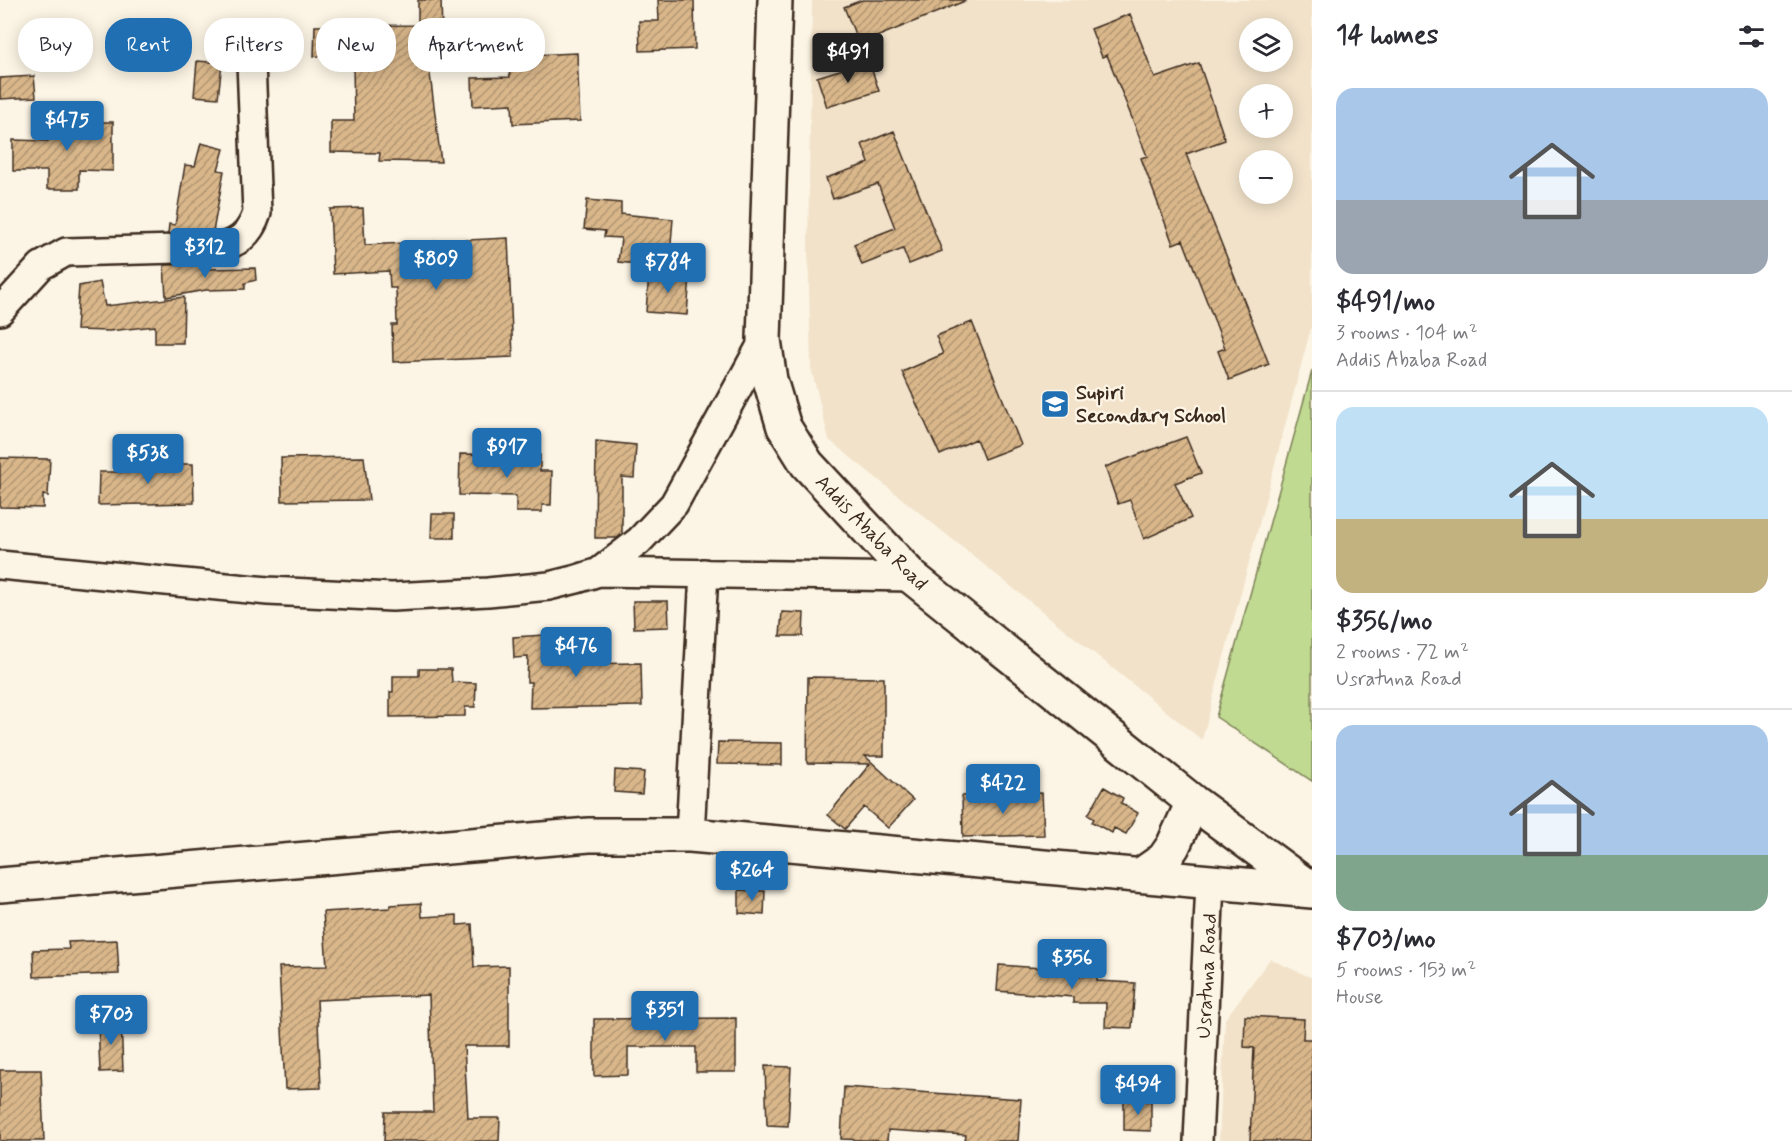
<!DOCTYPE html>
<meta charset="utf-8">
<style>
body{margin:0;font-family:Mynerve,sans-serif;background:#f7f7f7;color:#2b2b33;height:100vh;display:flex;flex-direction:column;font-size:22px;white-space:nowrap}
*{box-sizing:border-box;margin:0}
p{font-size:20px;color:#7c7c81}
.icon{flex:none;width:33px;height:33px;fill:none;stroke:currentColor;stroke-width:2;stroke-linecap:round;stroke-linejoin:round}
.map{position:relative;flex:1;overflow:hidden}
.side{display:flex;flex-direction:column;background:#fff;width:480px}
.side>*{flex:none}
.hud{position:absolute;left:18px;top:18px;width:570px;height:54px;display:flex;gap:12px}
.controls{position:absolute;left:1239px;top:18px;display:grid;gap:12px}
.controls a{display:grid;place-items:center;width:54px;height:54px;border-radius:50%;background:#fff;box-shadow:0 3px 15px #0003;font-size:30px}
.price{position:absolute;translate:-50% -51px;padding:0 14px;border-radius:6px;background:#1f6fb2;color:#fff;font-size:20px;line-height:39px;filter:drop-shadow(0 2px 3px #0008)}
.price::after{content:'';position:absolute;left:50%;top:36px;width:18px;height:14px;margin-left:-9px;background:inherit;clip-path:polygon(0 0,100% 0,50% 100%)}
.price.on{background:#222;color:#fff}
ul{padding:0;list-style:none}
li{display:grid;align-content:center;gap:12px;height:318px;padding:0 24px}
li+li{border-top:2px solid #e1e1e2}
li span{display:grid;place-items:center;height:186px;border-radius:18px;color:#555}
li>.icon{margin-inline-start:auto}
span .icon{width:108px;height:108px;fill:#fffc;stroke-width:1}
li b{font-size:26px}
h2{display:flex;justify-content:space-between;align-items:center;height:72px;padding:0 24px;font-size:26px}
.pill{padding:0 21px;border-radius:24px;background:#fff;box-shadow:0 3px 15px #0003;font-size:21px;line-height:54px}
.pill.on{background:#1f6fb2;color:#fff}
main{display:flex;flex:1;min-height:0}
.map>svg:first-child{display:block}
.built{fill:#f2e2ca;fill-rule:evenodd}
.green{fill:#c0da91;stroke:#7e8258;stroke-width:1.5}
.building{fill:url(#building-hatch);stroke:#3b2a1e;stroke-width:1.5}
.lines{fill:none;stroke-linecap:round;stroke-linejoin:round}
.street-casing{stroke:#3b2a1e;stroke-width:32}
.secondary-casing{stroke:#3b2a1e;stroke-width:38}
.street{stroke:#fcf5e5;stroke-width:27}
.secondary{stroke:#fcf5e5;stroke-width:33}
.labels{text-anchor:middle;stroke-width:4.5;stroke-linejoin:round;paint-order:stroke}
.poi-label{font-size:20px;font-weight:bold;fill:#3b2a1e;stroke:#fcf5e5;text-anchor:start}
.street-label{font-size:20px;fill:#3b2a1e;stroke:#fcf5e5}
</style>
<main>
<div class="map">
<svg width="1312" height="1141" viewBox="0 0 1312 1141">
<defs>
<pattern id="building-hatch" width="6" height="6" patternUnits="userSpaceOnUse" patternTransform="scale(1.5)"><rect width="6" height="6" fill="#d9b78b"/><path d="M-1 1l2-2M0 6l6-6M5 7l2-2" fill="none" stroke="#b19571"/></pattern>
</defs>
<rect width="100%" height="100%" fill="#fcf5e5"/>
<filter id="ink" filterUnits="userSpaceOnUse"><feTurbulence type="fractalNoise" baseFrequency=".0167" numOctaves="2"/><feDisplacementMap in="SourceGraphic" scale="12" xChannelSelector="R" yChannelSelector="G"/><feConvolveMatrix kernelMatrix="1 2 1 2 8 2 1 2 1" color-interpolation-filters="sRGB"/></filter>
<g filter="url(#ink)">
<!-- built -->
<path class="built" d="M812 0H1312V324L1202 740 829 440 811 368 808 246ZM1250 28H1282V62H1250ZM1250 94H1282V128H1250ZM1250 160H1282V194H1250Z
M1270 959 1312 978V1141H1219L1225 1019Z"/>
<!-- green -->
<path class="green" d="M1312 371V781L1216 717Z"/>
<!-- building -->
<path class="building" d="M418 0H441L442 34H425L441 162 379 161 380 153 331 152V121H354L353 64H349V57L314 56 315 26 418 25Z
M658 0H694L695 49 640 51 639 21H659Z
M862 0H965V1L859 44 844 7Z
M1130 14 1155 78 1199 63 1225 140 1186 154 1269 364 1229 380 1218 351 1225 348 1183 240 1173 244 1141 158 1147 156 1107 55 1102 57 1091 29Z
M577 53 580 121 513 124 512 104 473 106 472 78 510 77 509 70 531 69 530 55Z
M197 61 222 63 218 98 194 96Z
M869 61 879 91 827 107 817 77Z
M34 76 36 97 0 99V78Z
M46 122H113V171L79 170V189H47V171H13V140L48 141Z
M894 131 942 251 909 264 903 249 862 265 854 244 895 228 878 184 833 199 826 178 869 163 862 144Z
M201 143 224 149 218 170 224 171 213 232 168 234 169 224 175 225 185 165 195 166Z
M587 200 621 203V214L673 219 669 267 618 262 621 238 604 237 605 231 584 229Z
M363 208 365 245 508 238 513 357 393 362 392 325H397L396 288H390L389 271 333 274 330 209Z
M208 264 207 269 255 268 256 280 245 283V289L206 290 166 297 164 265Z
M649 273 690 275 687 315 646 312Z
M100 282 105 306 184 297 183 343H155V326L109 331 76 330 79 286Z
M972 322 1021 445 984 459 976 439 940 455 902 372 943 354 936 336Z
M1186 437 1201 473 1175 483 1191 518 1144 539 1130 500 1118 504 1105 467Z
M596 441 636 445 634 478 622 477V534L617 538H595Z
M460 454 540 455V471H552L551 505H542V512H516V496L459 495Z
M364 457 369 500 282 501 281 458Z
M0 458 50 459 48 496 43 495V508L0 507Z
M168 460V464H193L194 503 98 505 99 472H137L138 461Z
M432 514H454V538H431Z
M633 601H668L669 627 634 628Z
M782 612 804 613 803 636H780Z
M561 634 563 664 641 663 642 706 530 708 531 682H527L528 657 514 658 513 637Z
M419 669H451L452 682 476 683 475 707H465V716L390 717V692H393V676H419Z
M808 677 884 678V756H865L913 800 888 828 864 807 845 829 828 815 870 764 807 763Z
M718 742 782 743V765L717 764Z
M615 770 644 772 642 794 614 792Z
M1104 787 1123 798 1121 803 1138 813 1126 834 1114 828 1112 833 1092 822 1094 819 1088 815Z
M1042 793 1044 835 963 837 962 796Z
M739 890 765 891 764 915 739 913Z
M421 903 422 917 457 915V925L472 924 474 967 509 966V1046H464L468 1118H500L499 1141H384L385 1112H433L429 995 317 1000 321 1088 285 1089 279 967 327 966 323 912 390 908V905Z
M117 940 119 974 34 977 33 950 69 949 68 942Z
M999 965 1070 970 1069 976H1097V981L1135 983 1132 1028 1105 1027 1106 1003H1073V997L997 991Z
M1245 1016 1304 1019 1303 1039H1312V1141H1250L1254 1048 1244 1047Z
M736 1018V1072H696V1047H628V1075L594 1076V1019Z
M121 1020 123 1071 100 1072 98 1022Z
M765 1066 791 1067 788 1126 767 1125Z
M0 1070H41L44 1141H0Z
M844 1087 1021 1099 1018 1141H965L966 1135 888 1130 887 1141 841 1139Z
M1124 1100 1151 1101V1131L1124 1130Z"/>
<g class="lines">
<!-- street casing -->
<g class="street-casing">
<path id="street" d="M0 311 41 266 66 252 215 248C237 245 250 235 257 213L250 37
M0 565 268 591 392 597 488 592 549 586 577 579 599 572 639 541 674 504 764 340
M599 572 912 577
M690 835 704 573
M1198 1141 1210 883"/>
</g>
<!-- secondary casing -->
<g class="secondary-casing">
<path id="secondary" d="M775 0 764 340 770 380 784 427 807 464 912 577 1193 802 1312 890
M1141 875 1164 859 1173 846 1193 802
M0 885 589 835H690L1312 891"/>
</g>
<!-- street -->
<use href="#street" class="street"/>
<!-- secondary -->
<use href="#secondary" class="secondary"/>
</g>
</g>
<!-- icons -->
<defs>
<g id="school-square" transform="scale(1.5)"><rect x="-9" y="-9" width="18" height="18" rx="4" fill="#1f6fb2" stroke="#fcf5e5"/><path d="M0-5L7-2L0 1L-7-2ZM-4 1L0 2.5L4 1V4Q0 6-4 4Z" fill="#fff"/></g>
</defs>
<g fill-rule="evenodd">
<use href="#school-square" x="1055" y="404"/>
</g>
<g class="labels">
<!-- poi labels -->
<g class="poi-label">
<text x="1076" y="399">Supiri<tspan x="1076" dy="23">Secondary School</tspan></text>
</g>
<!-- street labels -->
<g class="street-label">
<text transform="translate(872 532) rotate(46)" y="7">Addis Ababa Road</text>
<text transform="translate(1206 976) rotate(-87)" y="7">Usratuna Road</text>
</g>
</g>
</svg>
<div class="controls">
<a><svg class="icon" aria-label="layers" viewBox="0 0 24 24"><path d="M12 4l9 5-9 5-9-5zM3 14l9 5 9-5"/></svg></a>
<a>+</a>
<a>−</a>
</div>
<b class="price on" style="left:848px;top:84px">$491</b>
<b class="price" style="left:67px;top:152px">$475</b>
<b class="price" style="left:205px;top:279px">$312</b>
<b class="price" style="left:436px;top:291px">$809</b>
<b class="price" style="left:668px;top:294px">$784</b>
<b class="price" style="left:507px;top:479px">$917</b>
<b class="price" style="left:148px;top:485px">$538</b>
<b class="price" style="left:576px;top:678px">$476</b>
<b class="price" style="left:1003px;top:815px">$422</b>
<b class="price" style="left:752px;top:902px">$264</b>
<b class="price" style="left:1072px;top:990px">$356</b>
<b class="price" style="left:665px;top:1042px">$351</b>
<b class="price" style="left:111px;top:1046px">$703</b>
<b class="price" style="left:1138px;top:1116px">$494</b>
<div class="hud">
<a class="pill">Buy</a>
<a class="pill on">Rent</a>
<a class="pill">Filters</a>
<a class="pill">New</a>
<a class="pill">Apartment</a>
</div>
</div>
<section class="side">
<h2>14 homes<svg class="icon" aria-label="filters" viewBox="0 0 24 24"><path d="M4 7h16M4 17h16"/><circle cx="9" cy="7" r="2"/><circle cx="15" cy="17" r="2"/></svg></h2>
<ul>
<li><span style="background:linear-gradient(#a9c7e8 60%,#9aa5b1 0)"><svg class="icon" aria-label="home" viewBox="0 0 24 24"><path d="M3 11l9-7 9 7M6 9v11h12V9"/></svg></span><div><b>$491/mo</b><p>3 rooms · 104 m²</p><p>Addis Ababa Road</p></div></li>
<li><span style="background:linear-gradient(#bfe0f5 60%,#c2b280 0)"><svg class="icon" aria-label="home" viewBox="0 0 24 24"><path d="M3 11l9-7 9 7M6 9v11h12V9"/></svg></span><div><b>$356/mo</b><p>2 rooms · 72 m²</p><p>Usratuna Road</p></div></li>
<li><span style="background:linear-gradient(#a9c7e8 70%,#7fa58c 0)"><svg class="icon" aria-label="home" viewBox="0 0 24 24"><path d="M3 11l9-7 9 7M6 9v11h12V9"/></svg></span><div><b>$703/mo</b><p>5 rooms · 153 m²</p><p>House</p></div></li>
</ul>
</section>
</main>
